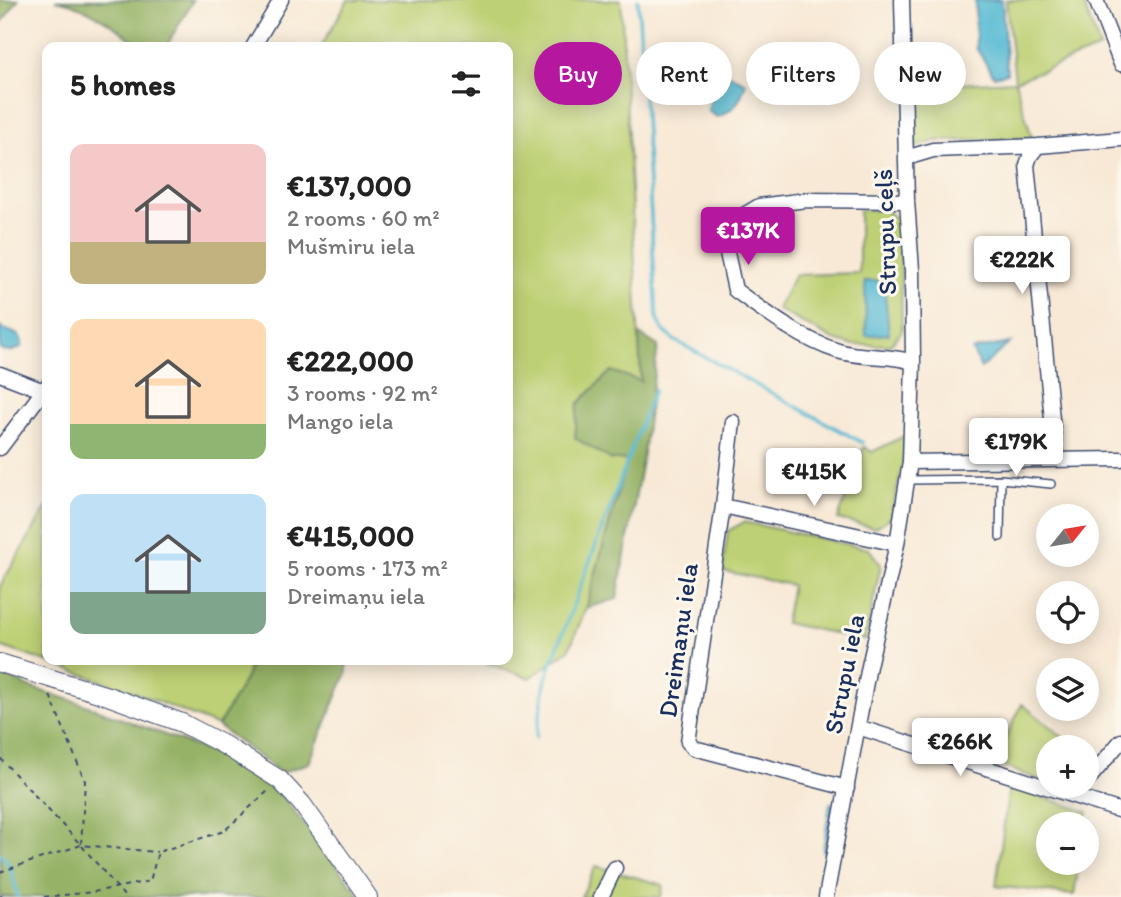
<!DOCTYPE html>
<meta charset="utf-8">
<style>
body{margin:0;font-family:Itim,sans-serif;background:#f2f2f2;color:#222;height:100vh;display:flex;flex-direction:column;font-size:26px;white-space:nowrap}
*{box-sizing:border-box;margin:0}
p{font-size:23px;color:#767676}
.icon{flex:none;width:38px;height:38px;fill:none;stroke:currentColor;stroke-width:2;stroke-linecap:round;stroke-linejoin:round}
.map{position:relative;flex:1;overflow:hidden}
.details{position:absolute;left:42px;top:42px;width:471px;height:623px;display:flex;flex-direction:column;background:#fff;border-radius:14px;box-shadow:0 4px 18px #0003}
.details>*{flex:none}
.hud{position:absolute;left:534px;top:42px;width:481px;height:63px;display:flex;gap:14px}
.needle{width:46px;rotate:60deg}
.buttons{position:absolute;left:1036px;top:504px;display:grid;gap:14px}
.buttons a{display:grid;place-items:center;width:63px;height:63px;border-radius:50%;background:#fff;box-shadow:0 4px 18px #0003;font-size:35px}
.price{position:absolute;translate:-50% -60px;padding:0 16px;border-radius:7px;background:#fff;color:#222;font-size:23px;line-height:46px;filter:drop-shadow(0 2px 4px #0008)}
.price::after{content:'';position:absolute;left:50%;top:42px;width:21px;height:16px;margin-left:-10px;background:inherit;clip-path:polygon(0 0,100% 0,50% 100%)}
.price.selected{background:#b5179e;color:#fff}
ul{padding:0;list-style:none}
li{display:flex;align-items:center;gap:21px;height:175px;padding:0 28px}
li span{display:grid;place-items:center;flex:none;width:196px;height:140px;border-radius:14px;color:#555}
li>.icon{margin-inline-start:auto}
span .icon{width:84px;height:84px;fill:#fffc;stroke-width:1}
li b{font-size:30px}
h2{display:flex;justify-content:space-between;align-items:center;height:84px;padding:0 28px;font-size:30px}
.chip{padding:0 24px;border-radius:32px;background:#fff;box-shadow:0 4px 18px #0003;font-size:24px;line-height:63px}
.chip.selected{background:#b5179e;color:#fff}
.map>svg:first-child{display:block}
.green{fill:#bdd074;stroke:#6c8069;stroke-width:2}
.forest{fill:#96b266;stroke:#587062;stroke-width:2}
.water{fill:#55b9d3;stroke:#387498;stroke-width:2}
.lines{fill:none;stroke-linecap:round;stroke-linejoin:round}
.stream{stroke:#55b9d3;stroke-width:3.5}
.service-casing{stroke:#3c4b70;stroke-width:10}
.minor-casing{stroke:#3c4b70;stroke-width:17}
.tertiary-casing{stroke:#3c4b70;stroke-width:20}
.path{stroke:#3c4b70;stroke-width:2;stroke-dasharray:5 5;stroke-linecap:butt}
.service{stroke:#fff;stroke-width:7}
.minor{stroke:#fff;stroke-width:14}
.tertiary{stroke:#fff;stroke-width:18}
.labels{text-anchor:middle;stroke-width:6;stroke-linejoin:round;paint-order:stroke}
.street-label{font-size:26px;fill:#1b2f5e;stroke:#fbf7ec}
</style>
<div class="map">
<svg width="1121" height="897" viewBox="0 0 1121 897">
<rect width="100%" height="100%" fill="#fbf7ec"/>
<filter id="ink" filterUnits="userSpaceOnUse"><feTurbulence type="fractalNoise" baseFrequency=".0143" numOctaves="2"/><feDisplacementMap in="SourceGraphic" scale="14" xChannelSelector="R" yChannelSelector="G"/><feConvolveMatrix kernelMatrix="1 2 1 2 8 2 1 2 1" color-interpolation-filters="sRGB"/></filter>
<filter id="wash" filterUnits="userSpaceOnUse"><feTurbulence type="fractalNoise" baseFrequency=".00686" numOctaves="4" result="noise"/><feDisplacementMap in="SourceGraphic" scale="28" xChannelSelector="R" yChannelSelector="G"/><feGaussianBlur stdDeviation="1.57" result="paint"/><feColorMatrix in="noise" values="0 0 0 0 0 0 0 0 0 0 0 0 0 0 0 0 0 1.4 0 .05"/><feComposite in="paint" operator="in"/></filter>
<g filter="url(#wash)">
<rect width="100%" height="100%" fill="#f8e9d6"/>
<!-- green -->
<path class="green" d="M348 0H621L641 381 627 460 586 608 569 650 530 678 478 660H508V47H321Z
M1006 0H1082L1100 48 1015 81 1032 138 935 141 915 147 913 86 1015 81Z
M859 210H885L900 222 902 331 890 345H852L834 340 777 309 795 275 859 273Z
M904 436V459L891 517 875 528 838 519 864 447 872 452Z
M47 507V660H251L247 676 218 726 134 692 0 646V586Z
M744 522 869 549 881 565 865 640 785 623 792 585 722 571 728 531Z
M1022 704 1075 747H1048V783L994 763Z
M1009 786 1088 812 1086 824H1048V863H1079L1074 895 996 886Z
M596 866 663 885 661 897H581Z"/>
<!-- forest -->
<path class="forest" d="M0 0H18L0 25Z
M55 0H193L166 47H140C121 29 81 3 55 0Z
M639 334 658 346 643 455 617 599 586 608 627 460H612L575 438 578 404 611 371 641 381Z
M251 660H347V672L309 763 281 773 218 726 247 676Z
M0 673 29 687 80 703 226 758 282 796 361 897H0Z"/>
<!-- water -->
<path class="water" d="M975 0H1002L1007 73 994 76 976 48Z
M729 74 746 83C741 100 734 111 717 117L708 111 713 87Z
M865 281H884L889 334 866 336Z
M0 327C10 333 23 332 22 346 15 352 8 353 0 349Z
M1010 343 981 368 972 350Z
M830 803 834 805 826 852H823Z"/>
<g class="lines">
<!-- stream -->
<path class="stream" d="M638 0 657 317 662 329 674 340 863 443
M536 737 546 678 654 390
M0 854C13 864 13 882 18 897"/>
</g>
</g>
<g filter="url(#ink)">
<g class="lines">
<!-- service casing -->
<g class="service-casing">
<path id="service" d="M908 480 1001 479 1051 484
M1000 537 1001 479"/>
</g>
<!-- minor casing -->
<g class="minor-casing">
<path id="minor" d="M1096 0 1121 64
M253 47 281 0
M1038 146 1030 156 1027 165 1056 460
M906 158 933 150 1038 146 1121 139
M907 201 806 200 759 206 734 221 726 248 735 290C765 312 802 340 838 351 863 359 889 354 913 362
M0 374 44 391
M733 422 723 506 688 742 694 748 847 788
M0 448 47 386
M910 462 1121 459
M723 506 897 544
M858 727 1121 811
M1087 781 1121 741
M601 897 615 868
M826 897 869 666 897 544 910 462 913 362 912 270 907 201 902 0"/>
</g>
<!-- tertiary casing -->
<g class="tertiary-casing">
<path id="tertiary" d="M0 663 108 696 182 723 224 745 280 780 302 804 368 897"/>
</g>
<!-- path -->
<path class="path" d="M0 758 81 845 85 781 49 693
M82 846 125 897
M0 872 81 845 157 852
M0 896 4 897
M44 897 93 892 150 881 158 852 224 831 269 790"/>
<!-- service -->
<use href="#service" class="service"/>
<!-- minor -->
<use href="#minor" class="minor"/>
<!-- tertiary -->
<use href="#tertiary" class="tertiary"/>
</g>
</g>
<g class="labels">
<!-- street labels -->
<g class="street-label">
<text transform="translate(885 232) rotate(-92)" y="9">Strupu ceļš</text>
<text transform="translate(678 640) rotate(-82)" y="9">Dreimaņu iela</text>
<text transform="translate(844 674) rotate(-79)" y="9">Strupu iela</text>
</g>
</g>
</svg>
<div class="buttons">
<a><svg class="needle" viewBox="-14 -14 28 28"><path d="M0-13l5 13h-10z" fill="#e53935"/><path d="M0 13l5-13h-10z" fill="#767676"/></svg></a>
<a><svg class="icon" aria-label="locate" viewBox="0 0 24 24"><circle cx="12" cy="12" r="6"/><path d="M12 2v4M12 18v4M2 12h4M18 12h4"/></svg></a>
<a><svg class="icon" aria-label="layers" viewBox="0 0 24 24"><path d="M12 4l9 5-9 5-9-5zM3 14l9 5 9-5"/></svg></a>
<a>+</a>
<a>−</a>
</div>
<b class="price selected" style="left:748px;top:267px">€137K</b>
<b class="price" style="left:1022px;top:296px">€222K</b>
<b class="price" style="left:1016px;top:478px">€179K</b>
<b class="price" style="left:814px;top:508px">€415K</b>
<b class="price" style="left:960px;top:778px">€266K</b>
<div class="hud">
<a class="chip selected">Buy</a>
<a class="chip">Rent</a>
<a class="chip">Filters</a>
<a class="chip">New</a>
</div>
<section class="details">
<h2>5 homes<svg class="icon" aria-label="filters" viewBox="0 0 24 24"><path d="M4 7h16M4 17h16"/><circle cx="9" cy="7" r="2"/><circle cx="15" cy="17" r="2"/></svg></h2>
<ul>
<li><span style="background:linear-gradient(#f6c9c9 70%,#c2b280 0)"><svg class="icon" aria-label="home" viewBox="0 0 24 24"><path d="M3 11l9-7 9 7M6 9v11h12V9"/></svg></span><div><b>€137,000</b><p>2 rooms · 60 m²</p><p>Mušmiru iela</p></div></li>
<li><span style="background:linear-gradient(#ffd9b3 75%,#8fb573 0)"><svg class="icon" aria-label="home" viewBox="0 0 24 24"><path d="M3 11l9-7 9 7M6 9v11h12V9"/></svg></span><div><b>€222,000</b><p>3 rooms · 92 m²</p><p>Mango iela</p></div></li>
<li><span style="background:linear-gradient(#bfe0f5 70%,#7fa58c 0)"><svg class="icon" aria-label="home" viewBox="0 0 24 24"><path d="M3 11l9-7 9 7M6 9v11h12V9"/></svg></span><div><b>€415,000</b><p>5 rooms · 173 m²</p><p>Dreimaņu iela</p></div></li>
</ul>
</section>
</div>
